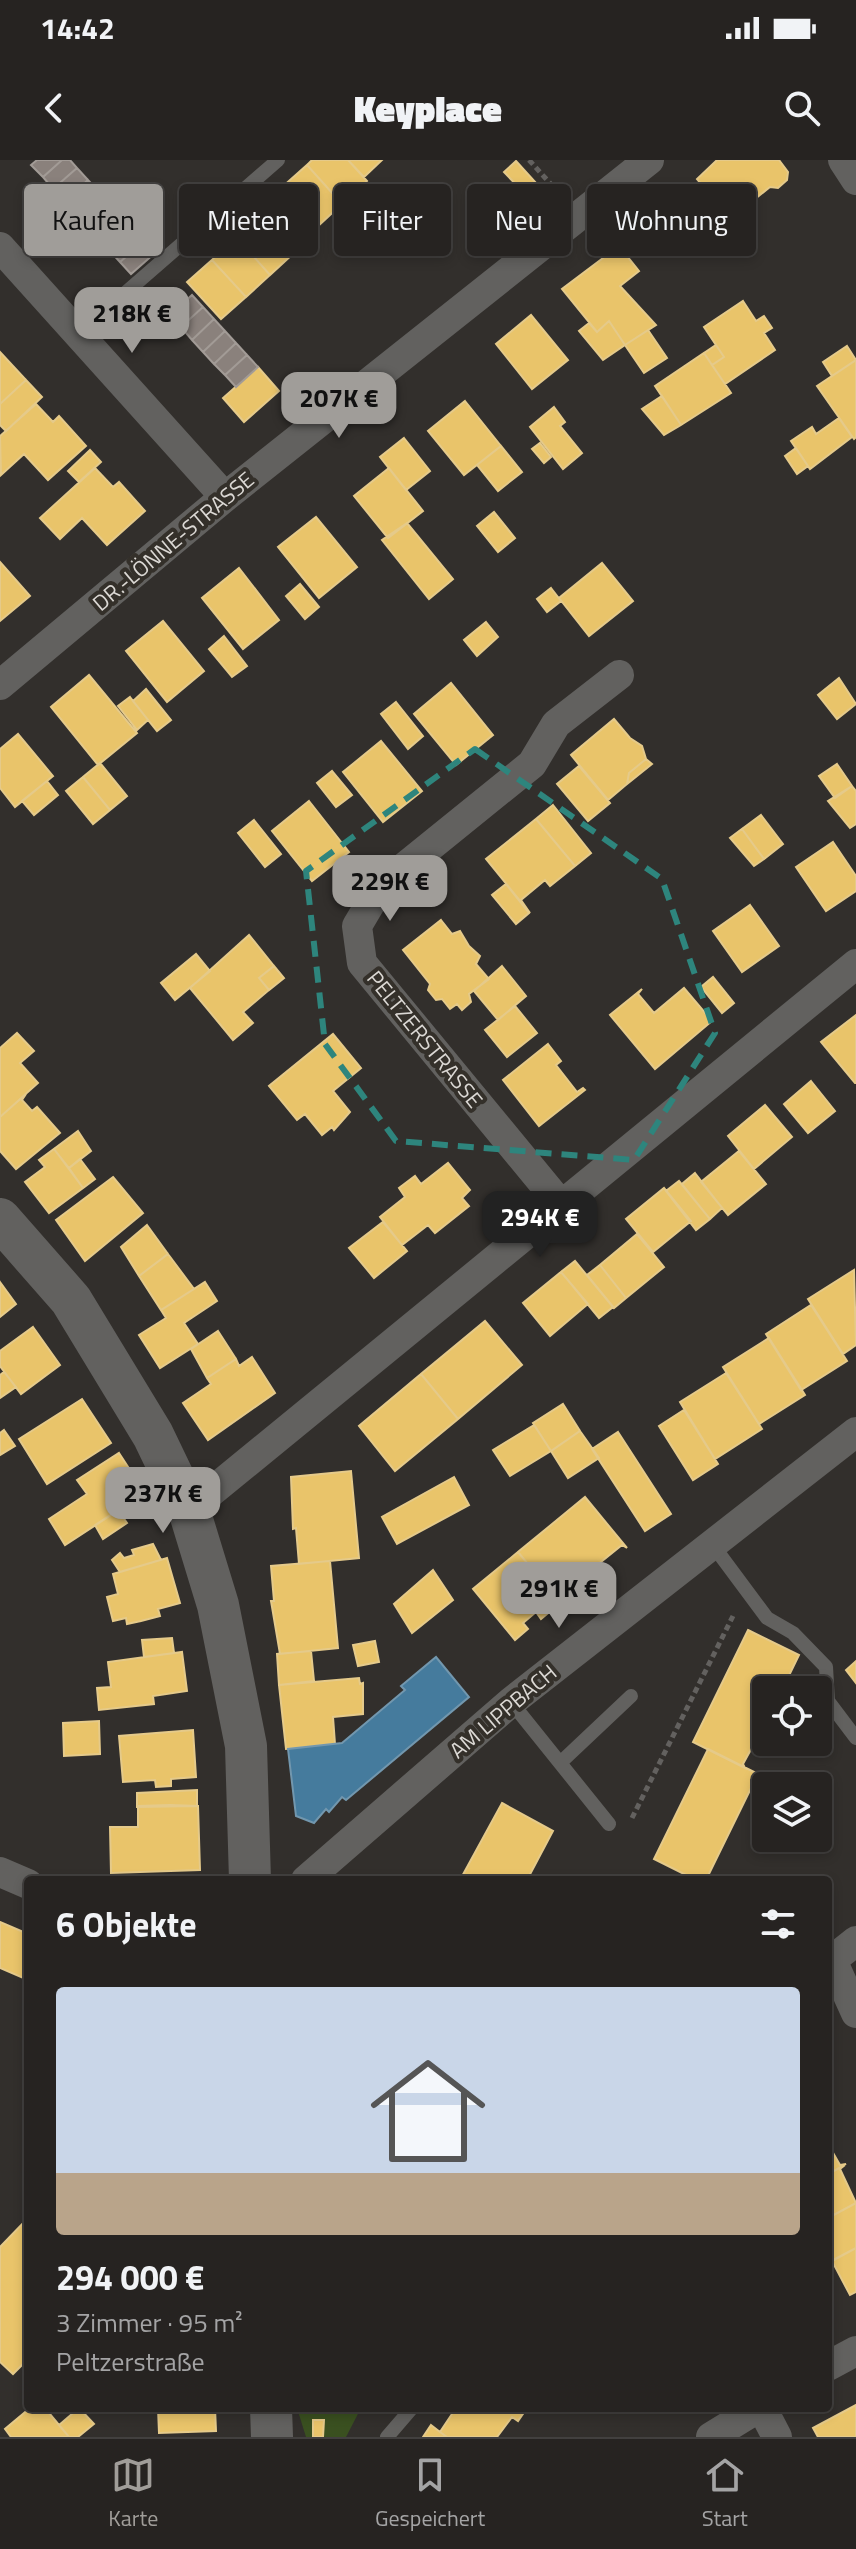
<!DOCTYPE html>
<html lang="de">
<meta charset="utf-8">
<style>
body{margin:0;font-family:"Titillium Web",sans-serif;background:#2e2b2a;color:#f1f3f6;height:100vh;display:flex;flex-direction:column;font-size:30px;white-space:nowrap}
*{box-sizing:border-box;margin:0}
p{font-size:26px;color:#a4a4a5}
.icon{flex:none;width:44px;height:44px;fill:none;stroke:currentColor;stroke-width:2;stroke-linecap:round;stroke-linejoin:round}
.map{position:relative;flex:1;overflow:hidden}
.drawer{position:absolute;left:24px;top:1716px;width:808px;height:536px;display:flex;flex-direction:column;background:#262321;border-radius:8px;box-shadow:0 4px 12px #0003,0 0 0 2px #42403f}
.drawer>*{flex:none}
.guide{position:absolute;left:24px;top:24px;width:808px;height:72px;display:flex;gap:16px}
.controls{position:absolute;left:752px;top:1516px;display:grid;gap:16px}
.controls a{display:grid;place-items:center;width:80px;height:80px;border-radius:8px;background:#262321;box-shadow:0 4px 12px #0003,0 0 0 2px #42403f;font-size:40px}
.price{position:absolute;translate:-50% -68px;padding:0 18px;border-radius:16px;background:#a09d99;color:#111;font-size:26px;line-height:52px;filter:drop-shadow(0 2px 4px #0008)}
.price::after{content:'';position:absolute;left:50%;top:48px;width:24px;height:18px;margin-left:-12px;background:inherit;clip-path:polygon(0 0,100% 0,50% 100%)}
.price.on{background:#222;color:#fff}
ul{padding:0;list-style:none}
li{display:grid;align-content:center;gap:16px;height:424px;padding:0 32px}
li span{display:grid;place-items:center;height:248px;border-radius:8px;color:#555}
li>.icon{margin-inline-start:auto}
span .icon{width:144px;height:144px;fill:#fffc;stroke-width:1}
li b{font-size:34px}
h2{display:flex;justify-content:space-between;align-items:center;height:96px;padding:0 32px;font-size:34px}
.chip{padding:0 28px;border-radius:8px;background:#262321;box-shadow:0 4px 12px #0003,0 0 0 2px #42403f;font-size:28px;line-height:72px}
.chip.on{background:#a09d99;color:#111}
.status{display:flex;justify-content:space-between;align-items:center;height:56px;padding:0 40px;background:#262321;direction:ltr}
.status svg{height:22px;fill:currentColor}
header{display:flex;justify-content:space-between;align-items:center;height:104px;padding:0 32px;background:#262321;font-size:36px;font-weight:800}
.dock{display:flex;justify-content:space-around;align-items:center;height:112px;border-top:2px solid #42403f;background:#262321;font-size:22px;color:#a4a4a5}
.dock a{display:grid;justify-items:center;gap:4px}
.dock .on{color:#a09d99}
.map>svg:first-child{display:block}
.green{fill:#3a5020}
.homes{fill:#e9c46a;stroke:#e5ca8a;stroke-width:2}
.public{fill:#457b9d;stroke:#7297ae;stroke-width:2}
.industry{fill:#8a817c;stroke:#a29b96;stroke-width:2}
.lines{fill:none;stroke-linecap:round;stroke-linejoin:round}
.path{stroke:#63615f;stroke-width:5;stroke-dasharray:6 4;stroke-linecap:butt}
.lane{stroke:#62615f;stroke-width:14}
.street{stroke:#62615f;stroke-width:30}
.secondary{stroke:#62615f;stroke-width:42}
.marked{fill:none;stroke:#2e857d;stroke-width:6;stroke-dasharray:16 10;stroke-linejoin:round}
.labels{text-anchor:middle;stroke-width:8;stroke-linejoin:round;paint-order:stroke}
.street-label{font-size:22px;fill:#dbd8d4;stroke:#34302a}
</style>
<div class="status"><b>14:42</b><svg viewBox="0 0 49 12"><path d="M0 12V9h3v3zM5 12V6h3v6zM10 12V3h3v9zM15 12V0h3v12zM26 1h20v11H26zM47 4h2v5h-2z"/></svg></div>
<header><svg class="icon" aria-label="back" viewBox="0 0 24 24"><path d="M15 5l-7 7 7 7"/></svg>Keyplace<svg class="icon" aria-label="search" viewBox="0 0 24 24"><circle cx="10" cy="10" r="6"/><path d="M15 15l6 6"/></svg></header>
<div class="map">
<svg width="856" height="2277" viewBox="0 0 856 2277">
<rect width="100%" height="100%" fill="#322f2c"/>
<!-- green -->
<path class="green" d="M297 2248H361L346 2277H306Z"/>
<!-- homes -->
<path class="homes" d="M312 0H348L367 21 342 44 307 5Z
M348 0H382L364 17Z
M717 0H779L788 12 787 20 778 28 770 27 730 59 697 19Z
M516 1 536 23 525 34 504 12Z
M307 5 342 44 317 67 281 28Z
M702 25 730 59 712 73 684 40Z
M281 28 317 67 292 89 257 51Z
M261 55 294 93 270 115 236 77Z
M236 77 270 115 246 137 212 100Z
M619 86 639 111 620 126 656 165 625 185 609 161 597 172 562 129Z
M212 100 246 137 221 159 187 122Z
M743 141 756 161 764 156 772 168 764 173 775 190 725 224 712 205 724 197 704 167Z
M531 155 568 200 532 229 496 184Z
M609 161 625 185 603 200 579 171 589 163 597 172Z
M648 170 667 198 644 213 625 185Z
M716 185 724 197 712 205 704 193Z
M847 186 856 200 832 216 823 202Z
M0 192 26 220 0 244Z
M704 193 731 233 681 265 655 226Z
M856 200V277L854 279 817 226Z
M258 207 279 231 244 262 223 238Z
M26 220 42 237 6 271 0 265V244Z
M662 236 681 265 664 275 642 249Z
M465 241 501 286 464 315 428 271Z
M36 244 53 262 59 256 86 286 48 320 24 294 1 315 0 276Z
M554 247 565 262 560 266 582 293 563 309 530 267Z
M839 258 852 277 810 309 791 281 812 267 816 274Z
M404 278 430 311 406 330 380 297Z
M540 283 551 297 544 303 532 289Z
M501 286 522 312 498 331 477 305Z
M796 288 808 306 797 314 785 296Z
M90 290 101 302 79 322 68 311Z
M95 308 113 327 119 322 145 351 107 385 82 358 60 379 40 358Z
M389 308 423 351 388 378 354 336Z
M494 352 515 378 498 392 477 366Z
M316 357 357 407 319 438 278 387Z
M407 363 453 419 429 439 382 380Z
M0 402 30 436 0 461Z
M602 403 633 441 589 476 559 438Z
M239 408 279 460 243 489 202 438Z
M300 424 319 447 305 459 286 436Z
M551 428 561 441 547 452 537 439Z
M163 461 204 511 167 542 126 491Z
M486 462 498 477 477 496 464 480Z
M224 476 247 506 232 517 209 489Z
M89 515 137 573 98 605 51 547Z
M839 518 856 544 837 559 818 535Z
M451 523 493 575 456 605 414 554Z
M146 529 171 560 157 571 133 541Z
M130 537 148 560 137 570 118 546Z
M396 542 423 576 408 589 381 554Z
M614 559 630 578 642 586 646 599 629 613 627 624 608 640 571 595Z
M18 574 53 616 15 647 0 628V589Z
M381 581 422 631 383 662 343 612Z
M646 599 652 604 627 624 629 613Z
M100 603 127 636 110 650 83 617Z
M837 604 852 626 835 638 819 616Z
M579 606 610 643 588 661 557 624Z
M332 611 352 635 336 647 317 623Z
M83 617 110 650 93 664 66 631Z
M47 621 58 635 34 655 22 641Z
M852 626 856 631V664L850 668 828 641Z
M309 641 349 692 312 721 272 671Z
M553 645 591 693 575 706 536 659Z
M761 655 783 684 764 699 742 669Z
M536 659 575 706 550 726 545 720 521 740 530 753 486 699Z
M254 660 281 694 265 707 238 673Z
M742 669 764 699 754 706 730 678Z
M833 682 856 716V731L826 751 796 707Z
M506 724 529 753 516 764 492 735Z
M750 745 779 786 742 812 713 771Z
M441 760 452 774 460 771 469 786 480 796 476 804 489 819 469 834 471 842 462 850 457 844 450 849 442 839 436 840 428 830 430 824 403 790Z
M249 775 274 806 259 818 269 830 243 852 253 863 233 880 190 828Z
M196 794 210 811 175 840 161 823Z
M274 806 284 818 269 830 259 818Z
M502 806 526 836 498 860 474 831Z
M713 817 734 843 722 853 701 827Z
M684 828 712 861 655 909 610 855 642 829 638 834 654 853Z
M515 846 537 873 507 897 485 870Z
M856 855V923H855L821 882Z
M17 873 34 891 20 903 38 923 0 957V888Z
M333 874 361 908 333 931 350 952 334 970 332 967 322 975 305 954 297 960 269 926Z
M548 884 561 901 556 905 577 932 583 928 585 930 539 966 503 920Z
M811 921 835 951 808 973 784 944Z
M26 934 22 940 32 951 37 947 60 973 16 1009 0 991V957Z
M765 945 792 977 754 1009 728 976Z
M78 971 91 991 69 1008 54 989Z
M54 989 83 1028 49 1053 25 1022 45 1007 39 1000Z
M739 991 766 1024 728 1055 701 1022Z
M80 999 95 1019 83 1028 69 1008Z
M448 1003 470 1030 462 1038 469 1046 435 1073 428 1065 402 1085 380 1057 405 1037 399 1028 415 1016 421 1024Z
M695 1013 722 1048 710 1059 682 1024Z
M113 1017 143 1053 85 1101 56 1060Z
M679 1021 710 1059 696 1070 666 1031Z
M664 1028 691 1061 653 1092 626 1059Z
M383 1062 407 1091 374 1118 349 1088Z
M147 1065 168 1094 139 1116 121 1087Z
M637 1074 664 1107 626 1138 600 1105Z
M168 1094 194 1129 161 1150 139 1116Z
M575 1101 613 1147 599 1158 561 1112Z
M600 1105 626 1138 614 1148 587 1115Z
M854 1110 856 1185 843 1194 808 1139Z
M561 1112 588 1144 550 1176 523 1143Z
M0 1122 16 1144 0 1157Z
M205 1122 217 1141 184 1163 198 1184 160 1208 139 1175 166 1158 161 1150Z
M811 1145 847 1201 801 1230 766 1174Z
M485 1161 522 1205 458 1259 421 1214Z
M33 1167 60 1205 21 1234 0 1206V1191Z
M218 1171 236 1199 207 1218 191 1189Z
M769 1178 805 1235 759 1264 723 1207Z
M252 1197 275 1233 208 1280 183 1243 211 1224 207 1218 236 1199 239 1206Z
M4 1212 16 1227 0 1238V1215Z
M726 1213 762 1269 715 1299 680 1242Z
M421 1214 458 1259 395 1311 359 1266Z
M82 1239 111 1283 47 1324 19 1279Z
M563 1244 580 1271 551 1291 533 1263Z
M684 1250 718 1304 693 1320 659 1266Z
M534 1265 551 1291 510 1316 493 1290Z
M4 1270 15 1286 0 1295V1273Z
M580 1271 599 1298 568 1318 551 1291Z
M618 1272 671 1354 645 1371 592 1289Z
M119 1293 145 1333 65 1385 49 1359 87 1334 77 1320Z
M351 1311 359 1398 299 1404 296 1368 293 1369 291 1317Z
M454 1317 469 1345 397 1384 382 1357Z
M585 1337 627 1388 622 1385 596 1406 600 1411 588 1420 585 1416 556 1439 518 1392Z
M118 1350 127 1363 103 1379 95 1365Z
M153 1384 161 1400 120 1412 112 1400 120 1393 124 1398 134 1395 132 1390Z
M518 1392 560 1443 541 1459 536 1452 523 1463 528 1469 515 1480 473 1429Z
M167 1398 180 1443 158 1449 160 1456 141 1461 127 1464 126 1458 113 1461 107 1437 118 1434 113 1414Z
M330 1401 338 1488 280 1494 271 1441H274L271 1406Z
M433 1410 453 1440 412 1473 394 1444Z
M748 1470 799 1495 782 1530H766V1562L743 1604 745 1608 693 1582Z
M172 1478 174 1493 144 1497 142 1480Z
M375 1481 379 1502 358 1506 353 1485Z
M311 1491 314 1521 279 1525 277 1494Z
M182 1492 187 1531 153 1536 154 1544 99 1550 97 1528 111 1527 108 1502Z
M856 1501V1523L846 1510Z
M359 1518 360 1524 363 1523V1554L333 1557 335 1584 286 1589 279 1525Z
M99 1561 100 1594 64 1596 63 1563Z
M193 1570 196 1617 171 1619V1626L156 1627 155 1620 123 1622 119 1576Z
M708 1589 762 1616H757L706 1720H696L654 1699Z
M197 1630V1646L137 1647V1633Z
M502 1643 553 1671 527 1720H460Z
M170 1645 198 1646 200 1710 111 1713 110 1667H138V1646Z
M0 1762 28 1774V1820L0 1808Z
M828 1984 840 2005 846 2004 828 2014Z
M845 2005 840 2009 856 2043 828 2058V2014Z
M856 2043V2088L833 2100 828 2092V2058Z
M28 2058V2199L13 2214 0 2202V2087Z
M856 2088V2132L850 2135 832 2101Z
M856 2245V2277H818L813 2268Z
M30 2248H45L69 2277H11L5 2269Z
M79 2248 94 2264 78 2277H69L59 2265Z
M158 2248H215L216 2271 159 2273Z
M456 2248H527L518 2261 512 2257 497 2277H447L440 2272Z
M313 2260H324L323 2277H313Z
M431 2265 440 2272 447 2277H423Z"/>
<!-- public -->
<path class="public" d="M436 1497 469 1537 346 1640 342 1637 329 1652 326 1649 314 1663 296 1656 288 1589 342 1583 405 1530 401 1526Z"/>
<!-- industry -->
<path class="industry" d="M37 0H62L43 17 31 5Z
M62 0H70L77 8 53 29 43 17Z
M77 8 88 20 65 41 53 29Z
M88 20 99 32 76 53 65 41Z
M99 32 110 44 87 65 76 53Z
M110 44 121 56 98 77 87 65Z
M121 56 133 69 109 90 98 77Z
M133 69 144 81 120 102 109 90Z
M144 81 155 93 131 114 120 102Z
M192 135 203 147 181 167 170 155Z
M203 147 214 159 192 180 181 167Z
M214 159 225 171 203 192 192 180Z
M225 171 236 183 214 204 203 192Z
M236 183 247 195 225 215 214 204Z
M247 195 258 207 236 227 225 215Z"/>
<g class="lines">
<!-- path -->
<path class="path" d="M529 0 558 32
M632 1658 733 1456"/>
<!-- lane -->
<path class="lane" d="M77 175 278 0
M712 1384 767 1458 793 1473 826 1507 828 1541 856 1578
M511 1542 609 1664
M560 1603 631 1536
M387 2277 412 2248"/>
<!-- street -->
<path class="street" d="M843 0 856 20
M0 87 225 337
M0 525 225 337 649 0
M562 1046 362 803 357 766 380 727 532 604 556 564 619 515
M189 1350 856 804
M0 1712 28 1724
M306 1720 511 1542 856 1272
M856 1781 832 1800 856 1853
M828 2206 856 2191
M762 2248 777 2277
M711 2277 758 2248"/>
<!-- secondary -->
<path class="secondary" d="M0 1059 71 1140 153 1275 189 1350 218 1445 246 1586 250 1720
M271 2248 272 2277"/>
</g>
<!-- marked area -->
<path class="marked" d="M475 589 662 719 715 873 634 1000 396 981 325 884 306 711Z"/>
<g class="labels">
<!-- street labels -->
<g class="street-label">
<text transform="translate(173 381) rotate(-40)" y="8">DR.-LÖNNE-STRASSE</text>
<text transform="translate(425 879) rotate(51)" y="8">PELTZERSTRASSE</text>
<text transform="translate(503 1551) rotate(-40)" y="8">AM LIPPBACH</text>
</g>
</g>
</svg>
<div class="controls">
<a><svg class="icon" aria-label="locate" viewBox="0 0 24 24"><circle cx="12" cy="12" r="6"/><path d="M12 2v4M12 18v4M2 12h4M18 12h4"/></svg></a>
<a><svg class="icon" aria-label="layers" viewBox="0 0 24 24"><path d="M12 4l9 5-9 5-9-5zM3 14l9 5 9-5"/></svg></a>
</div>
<b class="price" style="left:132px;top:195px">218K €</b>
<b class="price" style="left:339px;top:280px">207K €</b>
<b class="price" style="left:390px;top:763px">229K €</b>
<b class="price on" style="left:540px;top:1099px">294K €</b>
<b class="price" style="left:163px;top:1375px">237K €</b>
<b class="price" style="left:559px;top:1470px">291K €</b>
<div class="guide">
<a class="chip on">Kaufen</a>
<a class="chip">Mieten</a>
<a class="chip">Filter</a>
<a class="chip">Neu</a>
<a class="chip">Wohnung</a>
</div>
<section class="drawer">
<h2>6 Objekte<svg class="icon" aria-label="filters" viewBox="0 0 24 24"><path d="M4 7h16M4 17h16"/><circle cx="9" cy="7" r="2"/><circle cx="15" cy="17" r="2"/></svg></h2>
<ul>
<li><span style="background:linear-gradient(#c9d6e8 75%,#b9a48a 0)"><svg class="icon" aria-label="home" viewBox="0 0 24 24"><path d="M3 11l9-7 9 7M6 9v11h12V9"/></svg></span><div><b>294 000 €</b><p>3 Zimmer · 95 m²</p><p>Peltzerstraße</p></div></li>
</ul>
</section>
</div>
<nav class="dock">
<a class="on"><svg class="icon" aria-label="map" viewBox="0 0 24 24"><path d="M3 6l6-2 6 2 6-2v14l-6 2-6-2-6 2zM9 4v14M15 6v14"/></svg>Karte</a>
<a><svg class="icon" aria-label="saved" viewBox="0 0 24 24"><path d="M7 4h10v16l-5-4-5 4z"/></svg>Gespeichert</a>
<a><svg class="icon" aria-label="home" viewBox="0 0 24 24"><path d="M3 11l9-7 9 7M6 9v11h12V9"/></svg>Start</a>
</nav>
